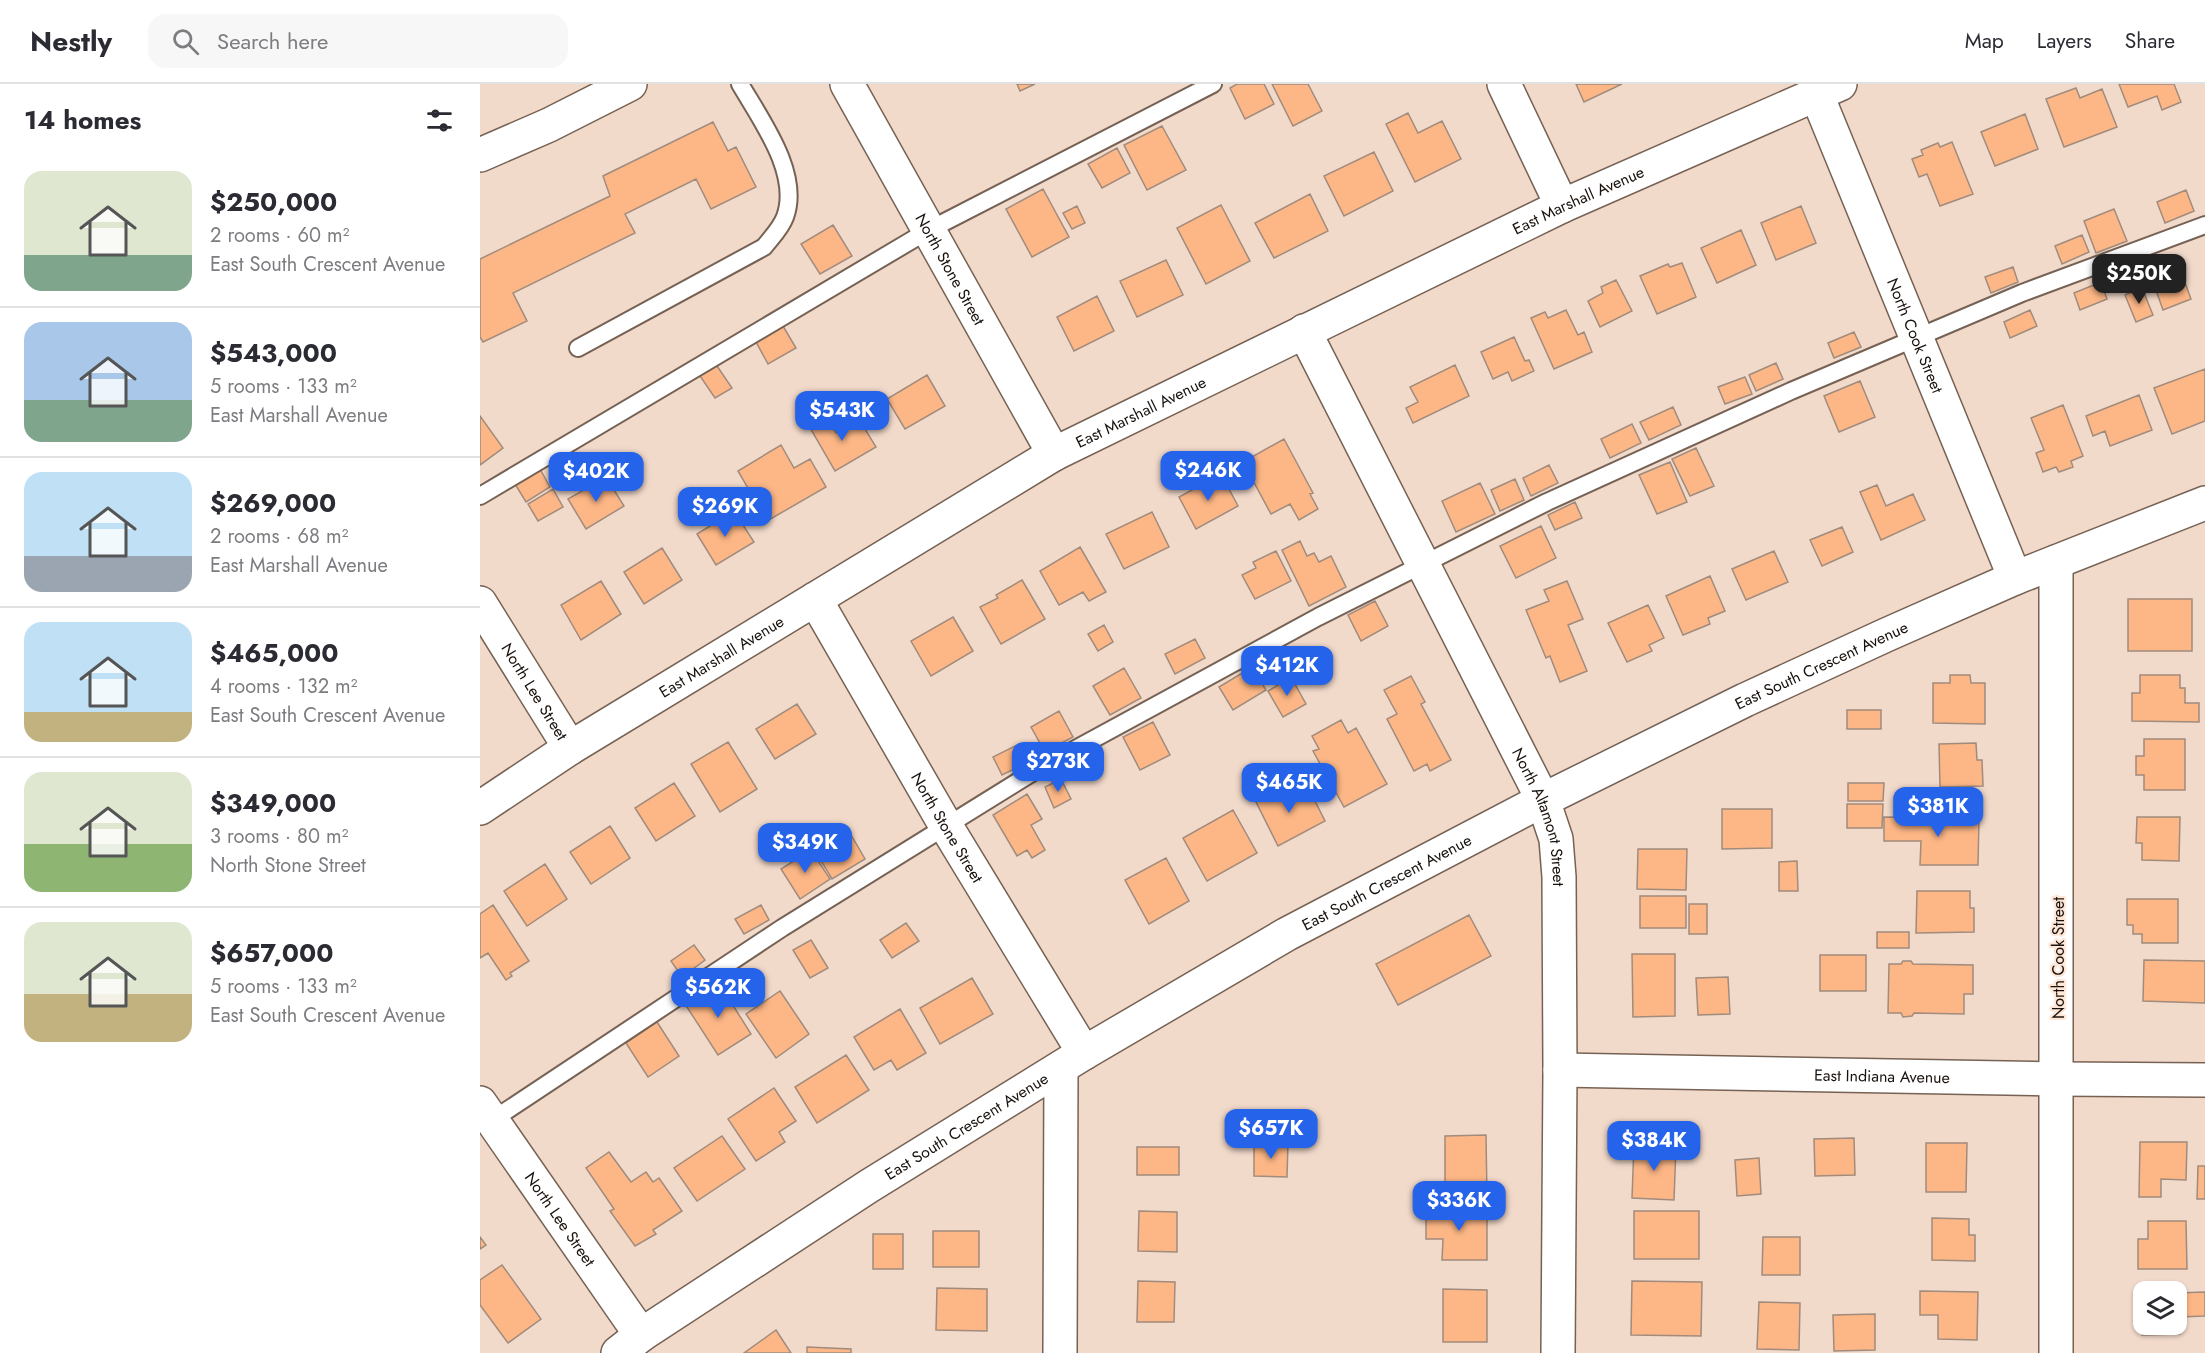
<!DOCTYPE html>
<meta charset="utf-8">
<style>
body{margin:0;font-family:Jost,sans-serif;background:#f7f7f7;color:#2b2b33;height:100vh;display:flex;flex-direction:column;font-size:22px;white-space:nowrap}
*{box-sizing:border-box;margin:0}
p{font-size:20px;color:#7c7c81}
.icon{flex:none;width:33px;height:33px;fill:none;stroke:currentColor;stroke-width:2;stroke-linecap:round;stroke-linejoin:round}
.map{position:relative;flex:1;overflow:hidden}
.panel{display:flex;flex-direction:column;background:#fff;width:480px}
.panel>*{flex:none}
.fabs{position:absolute;left:1653px;top:1197px;display:grid;gap:12px}
.fabs a{display:grid;place-items:center;width:54px;height:54px;border-radius:12px;background:#fff;box-shadow:0 2px 4px #0004;font-size:30px}
.price{position:absolute;translate:-50% -51px;padding:0 14px;border-radius:12px;background:#2563eb;color:#fff;font-size:20px;line-height:39px;filter:drop-shadow(0 2px 3px #0008)}
.price::after{content:'';position:absolute;left:50%;top:36px;width:18px;height:14px;margin-left:-9px;background:inherit;clip-path:polygon(0 0,100% 0,50% 100%)}
.price.current{background:#222;color:#fff}
ul{padding:0;list-style:none}
li{display:flex;align-items:center;gap:18px;height:150px;padding:0 24px}
li+li{border-top:2px solid #e1e1e2}
li span{display:grid;place-items:center;flex:none;width:168px;height:120px;border-radius:18px;color:#555}
li>.icon{margin-inline-start:auto}
span .icon{width:72px;height:72px;fill:#fffc;stroke-width:1}
li b{font-size:26px}
h2{display:flex;justify-content:space-between;align-items:center;height:72px;padding:0 24px;font-size:26px}
header{display:flex;align-items:center;gap:36px;box-sizing:border-box;height:84px;padding:0 30px;background:#fff;border-bottom:2px solid #e1e1e2}
header strong{font-size:28px}
nav{display:flex;gap:33px;margin-inline-start:auto;font-size:21px}
.search{width:420px;height:54px;background:#f7f7f7;display:flex;align-items:center;gap:15px;box-sizing:border-box;padding:0 21px;border-radius:18px;color:#7c7c81;font-size:22px}
main{display:flex;flex:1;min-height:0}
.map>svg:first-child{display:block}
.building{fill:#fdb786;stroke:#a08b7d;stroke-width:1.5}
.lines{fill:none;stroke-linecap:round;stroke-linejoin:round}
.service-casing{stroke:#766254;stroke-width:20}
.minor-casing{stroke:#766254;stroke-width:36}
.service{stroke:#fff;stroke-width:16}
.minor{stroke:#fff;stroke-width:33}
.labels{text-anchor:middle;stroke-width:4.5;stroke-linejoin:round;paint-order:stroke}
.street-label{font-size:16px;fill:#19110c;stroke:#ffe7d8}
</style>
<header>
<strong>Nestly</strong>
<div class="search"><svg class="icon" aria-label="search" viewBox="0 0 24 24"><circle cx="10" cy="10" r="6"/><path d="M15 15l6 6"/></svg>Search here</div>
<nav><a>Map</a><a>Layers</a><a>Share</a></nav>
</header>
<main>
<section class="panel">
<h2>14 homes<svg class="icon" aria-label="filters" viewBox="0 0 24 24"><path d="M4 7h16M4 17h16"/><circle cx="9" cy="7" r="2"/><circle cx="15" cy="17" r="2"/></svg></h2>
<ul>
<li><span style="background:linear-gradient(#dfe7d0 70%,#7fa58c 0)"><svg class="icon" aria-label="home" viewBox="0 0 24 24"><path d="M3 11l9-7 9 7M6 9v11h12V9"/></svg></span><div><b>$250,000</b><p>2 rooms · 60 m²</p><p>East South Crescent Avenue</p></div></li>
<li><span style="background:linear-gradient(#a9c7e8 65%,#7fa58c 0)"><svg class="icon" aria-label="home" viewBox="0 0 24 24"><path d="M3 11l9-7 9 7M6 9v11h12V9"/></svg></span><div><b>$543,000</b><p>5 rooms · 133 m²</p><p>East Marshall Avenue</p></div></li>
<li><span style="background:linear-gradient(#bfe0f5 70%,#9aa5b1 0)"><svg class="icon" aria-label="home" viewBox="0 0 24 24"><path d="M3 11l9-7 9 7M6 9v11h12V9"/></svg></span><div><b>$269,000</b><p>2 rooms · 68 m²</p><p>East Marshall Avenue</p></div></li>
<li><span style="background:linear-gradient(#bfe0f5 75%,#c2b280 0)"><svg class="icon" aria-label="home" viewBox="0 0 24 24"><path d="M3 11l9-7 9 7M6 9v11h12V9"/></svg></span><div><b>$465,000</b><p>4 rooms · 132 m²</p><p>East South Crescent Avenue</p></div></li>
<li><span style="background:linear-gradient(#dfe7d0 60%,#8fb573 0)"><svg class="icon" aria-label="home" viewBox="0 0 24 24"><path d="M3 11l9-7 9 7M6 9v11h12V9"/></svg></span><div><b>$349,000</b><p>3 rooms · 80 m²</p><p>North Stone Street</p></div></li>
<li><span style="background:linear-gradient(#dfe7d0 60%,#c2b280 0)"><svg class="icon" aria-label="home" viewBox="0 0 24 24"><path d="M3 11l9-7 9 7M6 9v11h12V9"/></svg></span><div><b>$657,000</b><p>5 rooms · 133 m²</p><p>East South Crescent Avenue</p></div></li>
</ul>
</section>
<div class="map">
<svg width="1725" height="1269" viewBox="0 0 1725 1269">
<rect width="100%" height="100%" fill="#f2dacb"/>
<!-- building -->
<path class="building" d="M537 0H555L540 7Z
M757 0H784L794 20 765 35 750 4Z
M792 0H828L842 27 813 42Z
M1096 0H1142L1104 18Z
M1639 0H1694L1701 18 1682 26 1677 12 1648 23Z
M1596 4 1600 14 1622 5 1637 43 1584 63 1566 15Z
M928 29 938 49 962 37 981 75 935 98 906 40Z
M1545 30 1558 65 1515 82 1501 48Z
M233 38 248 67 256 63 276 103 231 125 216 95 145 130 155 149 33 209 47 237 3 258 0 253V175L130 112 123 92Z
M682 42 706 86 667 106 644 61Z
M1472 58 1493 110 1460 122 1447 90 1439 93 1432 75 1443 71 1441 66 1458 59 1460 63Z
M637 64 650 89 622 104 608 80Z
M894 68 913 107 864 132 844 92Z
M563 105 589 153 552 173 526 125Z
M1706 106 1714 127 1685 139 1677 118Z
M830 110 848 147 794 174 775 139Z
M741 121 770 177 726 200 697 144Z
M597 122 605 139 592 145 583 129Z
M1321 122 1336 159 1296 176 1281 139Z
M1634 125 1647 157 1616 169 1604 137Z
M353 141 372 172 340 190 321 160Z
M1261 146 1276 181 1237 199 1221 164Z
M1602 151 1609 168 1582 180 1575 162Z
M1695 171 1711 215 1683 226 1667 181Z
M686 176 703 211 657 233 640 197Z
M1202 179 1216 213 1177 230 1160 192 1188 180 1190 183Z
M1533 183 1538 198 1511 209 1505 193Z
M1136 196 1152 227 1120 243 1108 217 1123 209 1121 203Z
M1621 198 1627 215 1600 226 1594 209Z
M1662 204 1673 231 1656 238 1645 211Z
M617 212 634 247 594 267 577 233Z
M1086 226 1098 251 1104 248 1112 268 1074 285 1051 234 1065 228 1068 234Z
M1550 226 1557 242 1530 254 1524 238Z
M303 242 316 264 288 280 276 258Z
M1374 248 1381 263 1354 274 1348 259Z
M1034 253 1045 277 1049 276 1054 287 1032 297 1028 288 1013 295 1001 268Z
M235 279 252 304 235 314 218 289Z
M1296 279 1303 295 1276 307 1269 291Z
M975 281 989 312 933 339 926 324 938 318 930 303Z
M1725 285V337L1692 350 1674 304Z
M447 291 465 322 425 345 407 315Z
M1265 293 1272 310 1245 320 1238 303Z
M1380 297 1395 333 1359 348 1344 312Z
M1659 311 1672 346 1630 362 1625 347 1613 352 1606 332Z
M1583 321 1603 372 1591 377 1593 383 1579 388 1576 383 1563 388 1556 369 1564 366 1551 334Z
M1193 323 1201 341 1169 356 1160 338Z
M0 332 23 364 0 381Z
M346 332 356 349 379 335 396 363 355 387 329 342Z
M1152 340 1161 359 1130 374 1121 355Z
M804 355 833 409 830 410 838 425 819 436 810 420 791 430 763 378Z
M301 361 314 384 330 375 346 403 287 437 258 387Z
M1216 364 1234 402 1210 412 1192 375Z
M1190 378 1207 418 1177 430 1159 391Z
M1069 381 1078 399 1051 412 1043 394Z
M60 385 70 403 46 418 35 400Z
M741 390 758 422 716 445 699 413Z
M126 393 144 422 106 445 88 415Z
M1035 395 1044 416 1020 427 1011 406Z
M1000 399 1015 430 976 448 962 417Z
M1397 401 1406 422 1433 410 1445 436 1401 456 1380 408Z
M73 405 83 423 58 437 48 420Z
M1095 418 1102 434 1075 446 1068 431Z
M254 427 274 458 236 481 217 450Z
M672 428 689 463 644 485 626 450Z
M1061 442 1076 474 1036 494 1020 462Z
M1362 443 1373 468 1342 482 1330 456Z
M820 457 827 472 834 469 839 478 851 472 866 503 829 522 802 466Z
M600 463 626 508 609 517 603 508 579 521 560 487Z
M182 464 202 496 164 520 144 488Z
M796 467 811 497 775 515 762 491 776 484 773 478Z
M1294 467 1308 498 1266 516 1252 485Z
M1230 492 1245 527 1228 534 1230 540 1203 551 1186 512Z
M542 496 565 535 521 560 500 523 518 514 516 511Z
M121 497 141 530 101 556 81 521Z
M1087 497 1103 535 1088 541 1107 587 1080 598 1070 572 1066 574 1046 526 1069 517 1064 506Z
M1648 515H1712V567H1648Z
M895 517 908 542 881 557 868 531Z
M1168 521 1184 554 1169 561 1172 567 1147 578 1128 539Z
M473 533 493 567 451 592 431 557Z
M624 541 633 558 618 567 608 550Z
M715 555 725 574 695 590 685 570Z
M772 583 786 606 753 626 739 603Z
M644 584 661 614 630 631 613 602Z
M1470 591H1490L1491 599H1505V640L1453 639V599H1470Z
M1660 591H1700V604H1705V619H1719V638L1652 637V609H1660Z
M931 592 945 618 941 620 971 676 950 687 947 680 934 687 907 635 917 630 904 606Z
M811 593 826 620 803 633 788 607Z
M317 620 336 650 295 675 276 645Z
M1367 626H1401V645H1367Z
M579 627 593 653 565 668 551 643Z
M861 636 868 649 876 644 907 700 864 723 833 667 839 665 832 652Z
M673 638 690 671 660 686 643 653Z
M1664 655H1705V706H1664V691H1656V672H1664Z
M248 658 277 705 240 728 211 680Z
M1496 659 1497 676H1502L1503 702 1460 703 1459 660Z
M539 660 548 678 522 691 513 673Z
M581 695 591 715 574 724 565 703Z
M194 699 215 732 176 757 155 724Z
M1368 699H1404L1403 717H1368Z
M805 701 813 716 830 707 845 737 798 762 775 716Z
M547 710 562 735 551 741 565 766 552 774 547 766 537 772 513 731Z
M1367 720H1403L1402 744H1367Z
M1242 725H1292V764L1242 765Z
M753 726 777 769 727 797 703 754Z
M1404 733 1499 734 1498 781H1440L1441 757H1404Z
M1657 733H1700L1699 777 1662 776V759H1656Z
M130 742 150 774 111 800 90 768Z
M370 749 385 775 352 795 337 770Z
M1158 765H1207L1206 806 1157 805Z
M331 766 350 795 320 815 301 785Z
M686 774 709 817 669 840 645 796Z
M1317 777 1318 807H1299V778Z
M65 780 87 815 47 842 24 807Z
M1437 807H1490V824H1494V848L1436 849Z
M1160 812H1206V844H1160Z
M1647 815H1698V859H1662V850H1653V841H1647Z
M1209 820H1227V850H1209Z
M13 821 49 877 30 889 32 892 26 896 8 869 0 874V830Z
M281 821 289 836 264 850 255 835Z
M989 831 1011 872 918 921 896 880Z
M426 839 439 857 412 874 400 856Z
M1397 848H1429V864H1397Z
M331 856 348 884 330 894 313 866Z
M214 861 225 876 202 893 191 877Z
M1152 870H1195V932L1153 933Z
M1340 871H1386V907H1340Z
M1664 876 1725 877V919L1663 917Z
M1423 877H1431L1433 880 1493 881V910H1484V930L1434 929 1432 932 1423 933 1421 929H1408L1409 880H1421Z
M1248 893 1250 930 1218 931 1216 894Z
M492 894 513 930 460 960 440 924Z
M239 899 271 950 238 971 205 920Z
M300 907 329 950 296 974 266 930Z
M420 925 446 969 417 986 411 976 394 986 374 953Z
M177 938 199 972 168 993 146 959Z
M366 971 389 1006 337 1039 315 1003Z
M294 1004 316 1037 299 1048 305 1058 276 1077 248 1035Z
M1006 1051 1007 1113H965V1052Z
M242 1052 265 1085 217 1117 194 1084Z
M1374 1054 1375 1091 1335 1092 1334 1055Z
M1660 1058H1707L1706 1096 1681 1095V1113H1659Z
M774 1059H808L807 1093 774 1092Z
M1446 1059H1487L1486 1108H1446Z
M1154 1061 1196 1062 1194 1116 1152 1114Z
M657 1063H699V1091H657Z
M129 1068 151 1098 166 1088 173 1098 179 1094 202 1127 173 1146 176 1150 155 1162 130 1127 134 1125 106 1084Z
M1279 1074 1281 1110 1257 1112 1255 1076Z
M1718 1082H1725V1115H1717Z
M946 1123H1007V1176H962L963 1155H946Z
M659 1127 697 1128V1168L658 1167Z
M1154 1127H1219V1175H1154Z
M1452 1134 1489 1135V1151H1495V1177L1452 1176Z
M1668 1137H1706L1707 1185H1658V1155H1668Z
M453 1147H499V1183H453Z
M393 1150H423V1185H393Z
M0 1153 6 1161 0 1165Z
M1283 1153H1320V1191H1282Z
M22 1181 61 1235 28 1259 0 1221V1196Z
M658 1197 695 1198 694 1238H657Z
M1152 1197 1222 1198 1221 1252 1151 1251Z
M457 1204 507 1205V1247L456 1246Z
M963 1205 1007 1206V1258H963Z
M1440 1207 1498 1208 1497 1256 1458 1255V1231H1440Z
M1725 1208V1232L1700 1233V1250L1662 1251V1234H1658V1209H1664V1240H1696V1209Z
M1279 1218 1320 1219 1319 1266 1277 1265Z
M1395 1230V1266L1354 1267 1353 1231Z
M296 1246 311 1269H264Z
M327 1263 371 1265V1269H327Z"/>
<g class="lines">
<!-- service casing -->
<g class="service-casing">
<path id="service" d="M98 264 284 163C292 153 301 144 305 133 321 90 281 36 260 0
M0 412 449 146 733 0
M8 1039 302 844 555 687 838 533 1067 418 1311 307 1542 209 1725 141"/>
</g>
<!-- minor casing -->
<g class="minor-casing">
<g id="minor">
<path id="s1" d="M367 0 574 370"/>
<path d="M1024 0 1082 122"/>
<path id="s2" d="M1336 9 1535 494"/>
<path d="M0 71 69 41 150 0"/>
<path id="s3" d="M824 247 1063 716 1076 755 1079 793 1080 986 1078 1269"/>
<path id="s4" d="M335 515 466 742 604 969"/>
<path id="s5" d="M0 519 90 664"/>
<path id="s6" d="M0 724 90 664 574 370 1082 122 1360 0"/>
<path id="s7" d="M1080 986 1578 995 1725 996"/>
<path id="s8" d="M0 1019 161 1251"/>
<path id="s9" d="M138 1269 161 1251 389 1102 604 969 807 850 1063 716 1265 616 1406 551 1535 494 1725 419"/>
<path d="M580 1269 581 984"/>
<path d="M1576 1269V478"/>
</g>
</g>
<!-- service -->
<use href="#service" class="service"/>
<!-- minor -->
<use href="#minor" class="minor"/>
</g>
<g class="labels">
<!-- street labels -->
<g class="street-label">
<text dy="6" stroke="none"><textPath href="#s6" startOffset="1257">East Marshall Avenue</textPath></text>
<text dy="6" stroke="none"><textPath href="#s1" startOffset="212">North Stone Street</textPath></text>
<text dy="6" stroke="none"><textPath href="#s2" startOffset="262">North Cook Street</textPath></text>
<text dy="6" stroke="none"><textPath href="#s6" startOffset="771">East Marshall Avenue</textPath></text>
<text dy="6" stroke="none"><textPath href="#s6" startOffset="285">East Marshall Avenue</textPath></text>
<text dy="6" stroke="none"><textPath href="#s9" startOffset="1388">East South Crescent Avenue</textPath></text>
<text dy="6" stroke="none"><textPath href="#s5" startOffset="104">North Lee Street</textPath></text>
<text dy="6" stroke="none"><textPath href="#s3" startOffset="542">North Altamont Street</textPath></text>
<text dy="6" stroke="none"><textPath href="#s4" startOffset="264">North Stone Street</textPath></text>
<text dy="6" stroke="none"><textPath href="#s9" startOffset="902">East South Crescent Avenue</textPath></text>
<text transform="translate(1578 874) rotate(-90)" y="6">North Cook Street</text>
<text dy="6" stroke="none"><textPath href="#s7" startOffset="322">East Indiana Avenue</textPath></text>
<text dy="6" stroke="none"><textPath href="#s9" startOffset="416">East South Crescent Avenue</textPath></text>
<text dy="6" stroke="none"><textPath href="#s8" startOffset="141">North Lee Street</textPath></text>
</g>
</g>
</svg>
<div class="fabs">
<a><svg class="icon" aria-label="layers" viewBox="0 0 24 24"><path d="M12 4l9 5-9 5-9-5zM3 14l9 5 9-5"/></svg></a>
</div>
<b class="price current" style="left:1659px;top:221px">$250K</b>
<b class="price" style="left:362px;top:358px">$543K</b>
<b class="price" style="left:728px;top:418px">$246K</b>
<b class="price" style="left:116px;top:419px">$402K</b>
<b class="price" style="left:245px;top:454px">$269K</b>
<b class="price" style="left:807px;top:613px">$412K</b>
<b class="price" style="left:578px;top:709px">$273K</b>
<b class="price" style="left:809px;top:730px">$465K</b>
<b class="price" style="left:1458px;top:754px">$381K</b>
<b class="price" style="left:325px;top:790px">$349K</b>
<b class="price" style="left:238px;top:935px">$562K</b>
<b class="price" style="left:791px;top:1076px">$657K</b>
<b class="price" style="left:1174px;top:1088px">$384K</b>
<b class="price" style="left:979px;top:1148px">$336K</b>
</div>
</main>
